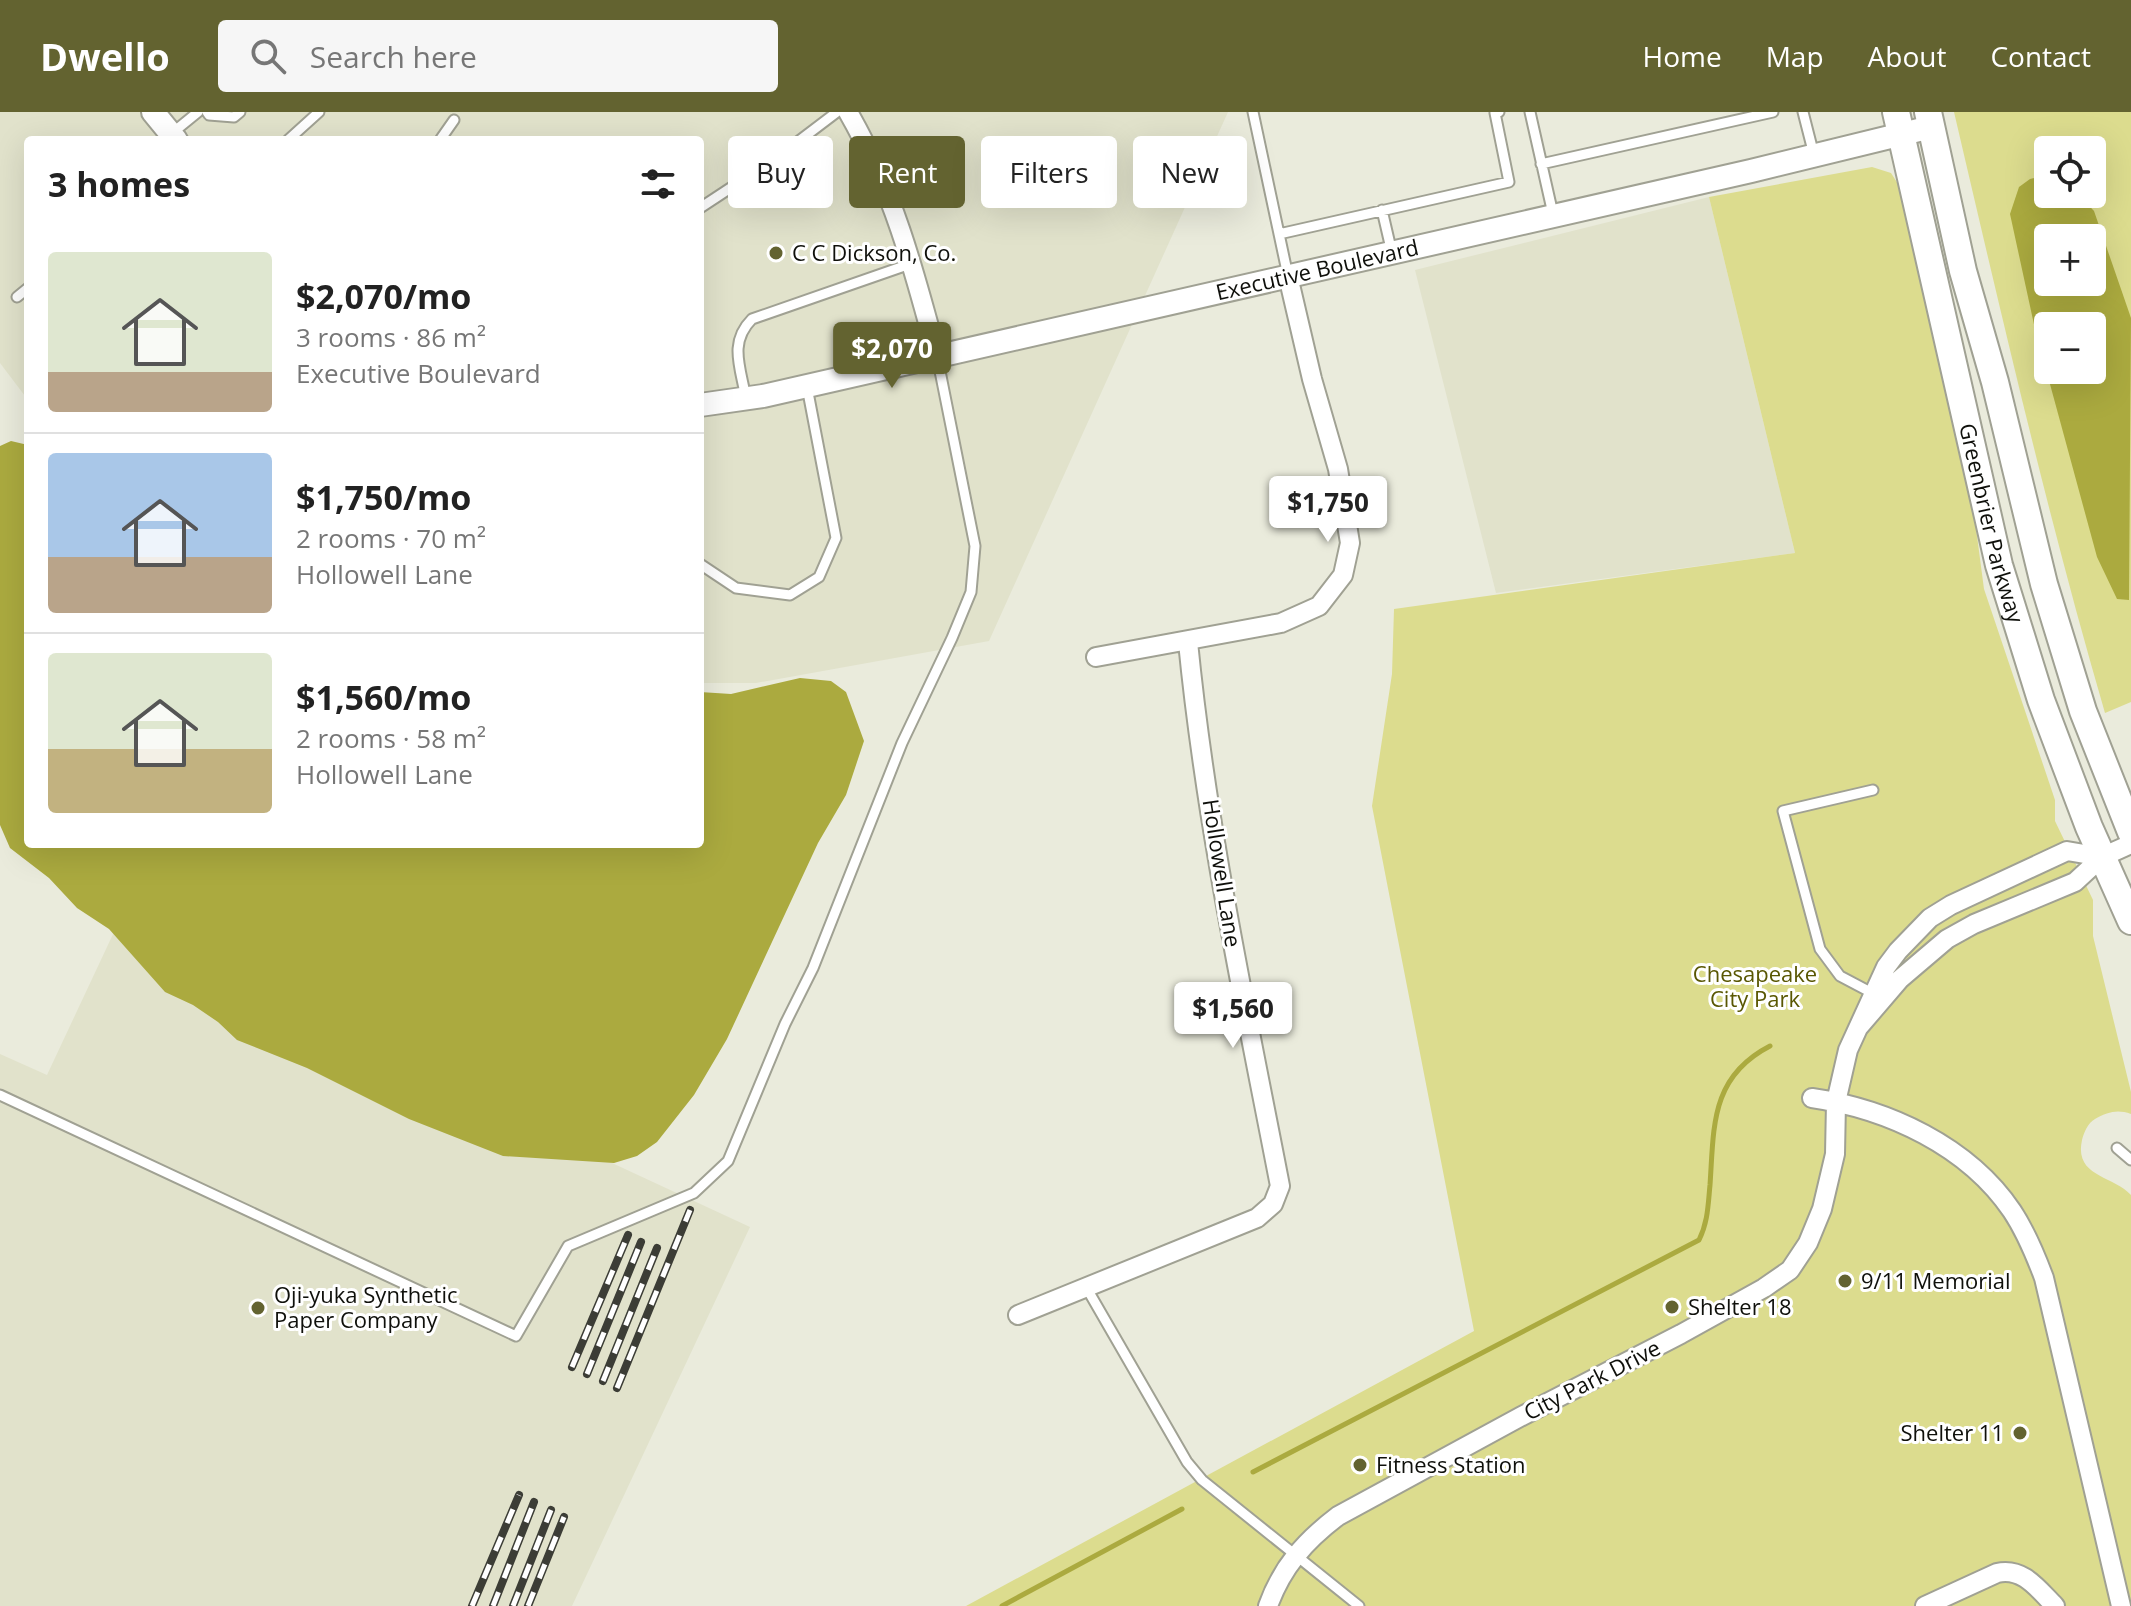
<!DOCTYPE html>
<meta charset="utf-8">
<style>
body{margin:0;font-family:"Open Sans",sans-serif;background:#f6f6f6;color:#222;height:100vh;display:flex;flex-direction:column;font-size:30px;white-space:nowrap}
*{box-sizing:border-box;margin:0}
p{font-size:26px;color:#767676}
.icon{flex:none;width:44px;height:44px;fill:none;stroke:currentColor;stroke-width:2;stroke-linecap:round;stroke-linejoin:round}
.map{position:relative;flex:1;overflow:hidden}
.side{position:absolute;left:24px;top:24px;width:680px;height:712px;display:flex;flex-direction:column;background:#fff;border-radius:8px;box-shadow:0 8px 32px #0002}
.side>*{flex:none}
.top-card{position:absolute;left:728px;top:24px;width:760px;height:72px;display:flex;gap:16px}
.buttons{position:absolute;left:2034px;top:24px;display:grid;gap:16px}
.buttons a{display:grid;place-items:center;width:72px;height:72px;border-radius:8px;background:#fff;box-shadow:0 8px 32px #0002;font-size:40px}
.price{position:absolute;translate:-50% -68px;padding:0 18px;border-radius:8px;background:#fff;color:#222;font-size:26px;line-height:52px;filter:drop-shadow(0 2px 4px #0008)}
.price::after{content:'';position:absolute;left:50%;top:48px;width:24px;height:18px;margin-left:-12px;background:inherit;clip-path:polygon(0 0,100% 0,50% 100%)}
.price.current{background:#636330;color:#fff}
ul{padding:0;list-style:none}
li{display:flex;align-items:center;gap:24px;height:200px;padding:0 24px}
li+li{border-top:2px solid #e0e0e0}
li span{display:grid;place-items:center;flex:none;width:224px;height:160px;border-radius:8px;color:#555}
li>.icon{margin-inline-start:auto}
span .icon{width:96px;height:96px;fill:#fffc;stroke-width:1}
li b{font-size:34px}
h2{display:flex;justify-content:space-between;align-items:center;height:96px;padding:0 24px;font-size:34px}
.chip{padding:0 28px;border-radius:8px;background:#fff;box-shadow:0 8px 32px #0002;font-size:28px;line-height:72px}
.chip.current{background:#636330;color:#fff}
header{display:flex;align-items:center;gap:48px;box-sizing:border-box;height:112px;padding:0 40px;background:#636330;color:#fff}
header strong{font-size:38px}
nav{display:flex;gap:44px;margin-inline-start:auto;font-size:28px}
.search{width:560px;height:72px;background:#f6f6f6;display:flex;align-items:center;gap:20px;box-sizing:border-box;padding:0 28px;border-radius:8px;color:#767676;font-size:30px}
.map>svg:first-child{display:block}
.built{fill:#e1e2cb}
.green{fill:#dcdc8e;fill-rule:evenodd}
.water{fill:#abaa3f;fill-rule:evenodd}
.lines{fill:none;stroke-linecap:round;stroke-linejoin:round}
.stream{stroke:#abaa3f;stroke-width:5}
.service-casing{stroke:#a0a193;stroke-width:13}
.minor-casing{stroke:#a0a193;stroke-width:22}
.tertiary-casing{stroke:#a0a193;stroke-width:26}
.secondary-casing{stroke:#a0a193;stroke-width:30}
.service{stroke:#fff;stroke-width:9}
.minor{stroke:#fff;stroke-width:18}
.tertiary{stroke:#fff;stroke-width:22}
.secondary{stroke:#fff;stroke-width:26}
.rail-casing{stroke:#3c3d36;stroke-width:8}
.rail{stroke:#fff;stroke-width:5;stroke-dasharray:15;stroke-linecap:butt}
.poi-dot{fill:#636330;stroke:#fff;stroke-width:3}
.labels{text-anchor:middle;stroke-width:6;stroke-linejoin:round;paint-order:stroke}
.poi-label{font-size:22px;fill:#0f100b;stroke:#fff;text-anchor:start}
.street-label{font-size:22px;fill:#0f100b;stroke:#fff}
.park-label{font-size:22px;fill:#595703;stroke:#fff}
</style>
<header>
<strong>Dwello</strong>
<div class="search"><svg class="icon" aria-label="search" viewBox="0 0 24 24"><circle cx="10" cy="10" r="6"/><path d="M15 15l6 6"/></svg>Search here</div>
<nav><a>Home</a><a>Map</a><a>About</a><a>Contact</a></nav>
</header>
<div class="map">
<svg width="2131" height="1494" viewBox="0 0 2131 1494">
<rect width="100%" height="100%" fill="#eaebdc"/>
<!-- built -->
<path class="built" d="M0 0H1228L989 529 756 571H700V28H28V288L0 251Z
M1709 85 1795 441 1496 481 1415 158Z
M114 820 750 1115 572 1494H0V942L47 963Z"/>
<!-- green -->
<path class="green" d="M1954 0H2131V590L2105 601C2047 402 2001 201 1954 0ZM2048 38H2092V82H2048ZM2048 126H2092V170H2048ZM2048 214H2092V258H2048Z
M1872 55 1891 61 1900 75 1972 386 1984 477 2055 688V709L2093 788V824L2131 980V1002C2117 997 2108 1000 2095 1007 2088 1011 2084 1020 2082 1028 2074 1065 2112 1063 2131 1083V1494H966L1474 1219 1372 694 1392 562 1394 497 1795 441 1709 85Z"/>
<!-- water -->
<path class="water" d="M2048 63V82H2078L2094 99 2131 206 2129 488 2117 487 2097 445 2035 217 2010 102 2019 75 2030 67ZM2048 126H2092V170H2048ZM2048 214H2092V258H2048Z
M11 329 28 333V732H700V580L731 582 800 566 831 569 846 580 864 629 846 683 818 731 727 927 694 983 657 1030 637 1044 614 1051 503 1044 409 1007 307 956 237 928 218 910 193 893 165 880 109 817 77 796 49 766 10 736 0 713V334Z"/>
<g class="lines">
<!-- stream -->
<path class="stream" d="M1253 1360 1699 1128C1708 1110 1708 1093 1710 1073 1714 1015 1710 965 1770 934
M1002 1494 1182 1397"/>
<!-- service casing -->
<g class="service-casing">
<path id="service" d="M207 0 209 3 234 5 240 0
M1253 0 1288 164
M1530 0 1553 102
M1803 0 1814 43
M171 22 198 0
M288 28 319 0
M440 28 454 8
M1541 52 1773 0
M700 96 779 44 837 0
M1382 98 1392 141
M1279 122 1509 70 1495 1 1499 0
M17 185 28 176
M746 287C741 256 728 231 752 207L913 151
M700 452 736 476 790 483 819 465 836 426 807 275
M1873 678 1783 699 1820 837 1840 864 1876 883
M0 983 516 1224 568 1134 694 1081 728 1049 785 912 813 856 902 631 952 526 971 480 975 434 937 244
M2117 1036 2131 1048
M1086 1175 1187 1350 1202 1368 1359 1494"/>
</g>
<!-- minor casing -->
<g class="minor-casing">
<path id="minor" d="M848 0C893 78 914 158 937 244
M1096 545 1281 511 1319 494 1343 463 1350 431 1338 357 1312 267 1288 164
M2102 745 2131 732
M1812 986C1888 997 1968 1034 2012 1099 2026 1120 2035 1142 2044 1166L2121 1494
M1018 1203 1257 1106 1273 1092 1280 1074C1245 893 1206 713 1188 530
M1268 1494C1282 1455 1305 1429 1338 1404L1522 1304 1681 1222 1764 1176 1790 1158 1808 1131 1822 1097 1835 1042 1836 990 1848 938 1886 855 1898 839 1930 806 1951 793 2067 739 2102 745 2075 770 1974 812 1947 827 1900 867 1858 916
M1925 1494 1997 1461C2023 1455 2038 1477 2055 1494"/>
</g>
<!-- tertiary casing -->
<g class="tertiary-casing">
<g id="tertiary">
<path d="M153 0 176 28"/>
<path id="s1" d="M700 293 763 284 1751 59 1931 15"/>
</g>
</g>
<!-- secondary casing -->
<g class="secondary-casing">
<g id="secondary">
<path id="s2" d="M1896 0 1999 453 2041 588 2089 715 2131 809"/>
<path d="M1928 0 1963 159 1995 270 2044 472 2083 599 2131 720"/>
</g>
</g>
<!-- service -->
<use href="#service" class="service"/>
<!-- minor -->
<use href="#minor" class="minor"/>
<!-- tertiary -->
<use href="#tertiary" class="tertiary"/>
<!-- secondary -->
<use href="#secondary" class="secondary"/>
<!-- rail casing -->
<g class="rail-casing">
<path id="rail" d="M572 1255 628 1123
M587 1262 641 1130
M603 1269 657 1136
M617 1276 690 1098
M472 1494 519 1383
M493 1494 534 1390
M513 1494 551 1398
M528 1494 564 1405"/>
</g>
<!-- rail -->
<use href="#rail" class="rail"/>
</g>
<!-- markers -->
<g class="poi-dot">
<circle cx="776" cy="141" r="8"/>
<circle cx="1845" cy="1169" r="8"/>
<circle cx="1672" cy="1195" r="8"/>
<circle cx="258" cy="1196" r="8"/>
<circle cx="2020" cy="1321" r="8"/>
<circle cx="1360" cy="1353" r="8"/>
</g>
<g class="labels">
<!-- poi labels -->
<g class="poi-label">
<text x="792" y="149">C C Dickson, Co.</text>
<text x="1861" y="1177">9/11 Memorial</text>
<text x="274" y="1191">Oji-yuka Synthetic<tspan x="274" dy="25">Paper Company</tspan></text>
<text x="1688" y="1203">Shelter 18</text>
<text x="2004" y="1329" text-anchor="end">Shelter 11</text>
<text x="1376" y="1361">Fitness Station</text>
</g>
<!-- street labels -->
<g class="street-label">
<text dy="8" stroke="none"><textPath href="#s1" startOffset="632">Executive Boulevard</textPath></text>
<text dy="8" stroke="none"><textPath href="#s2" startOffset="422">Greenbrier Parkway</textPath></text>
<text transform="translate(1222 761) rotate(81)" y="8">Hollowell Lane</text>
<text transform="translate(1592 1268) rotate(-27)" y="8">City Park Drive</text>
</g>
<!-- park labels -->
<g class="park-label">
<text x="1755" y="870">Chesapeake<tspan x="1755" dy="25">City Park</tspan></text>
</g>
</g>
</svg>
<div class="buttons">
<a><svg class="icon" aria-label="locate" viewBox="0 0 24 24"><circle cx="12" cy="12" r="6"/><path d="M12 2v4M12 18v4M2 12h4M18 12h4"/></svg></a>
<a>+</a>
<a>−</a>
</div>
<b class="price current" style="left:892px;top:278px">$2,070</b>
<b class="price" style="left:1328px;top:432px">$1,750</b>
<b class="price" style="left:1233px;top:938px">$1,560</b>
<div class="top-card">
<a class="chip">Buy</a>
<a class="chip current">Rent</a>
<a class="chip">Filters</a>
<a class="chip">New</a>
</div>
<section class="side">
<h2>3 homes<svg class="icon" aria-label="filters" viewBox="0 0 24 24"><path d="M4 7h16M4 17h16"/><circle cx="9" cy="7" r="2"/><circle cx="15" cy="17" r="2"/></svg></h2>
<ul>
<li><span style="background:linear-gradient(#dfe7d0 75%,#b9a48a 0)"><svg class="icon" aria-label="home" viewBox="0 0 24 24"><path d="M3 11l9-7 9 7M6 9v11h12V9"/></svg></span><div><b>$2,070/mo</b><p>3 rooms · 86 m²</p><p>Executive Boulevard</p></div></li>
<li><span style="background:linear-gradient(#a9c7e8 65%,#b9a48a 0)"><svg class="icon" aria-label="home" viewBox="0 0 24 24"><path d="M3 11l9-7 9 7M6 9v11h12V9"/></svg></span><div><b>$1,750/mo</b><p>2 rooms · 70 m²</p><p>Hollowell Lane</p></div></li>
<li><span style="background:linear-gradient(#dfe7d0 60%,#c2b280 0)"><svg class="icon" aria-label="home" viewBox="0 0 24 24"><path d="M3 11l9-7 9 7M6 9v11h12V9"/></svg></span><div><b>$1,560/mo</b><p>2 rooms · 58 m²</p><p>Hollowell Lane</p></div></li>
</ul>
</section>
</div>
